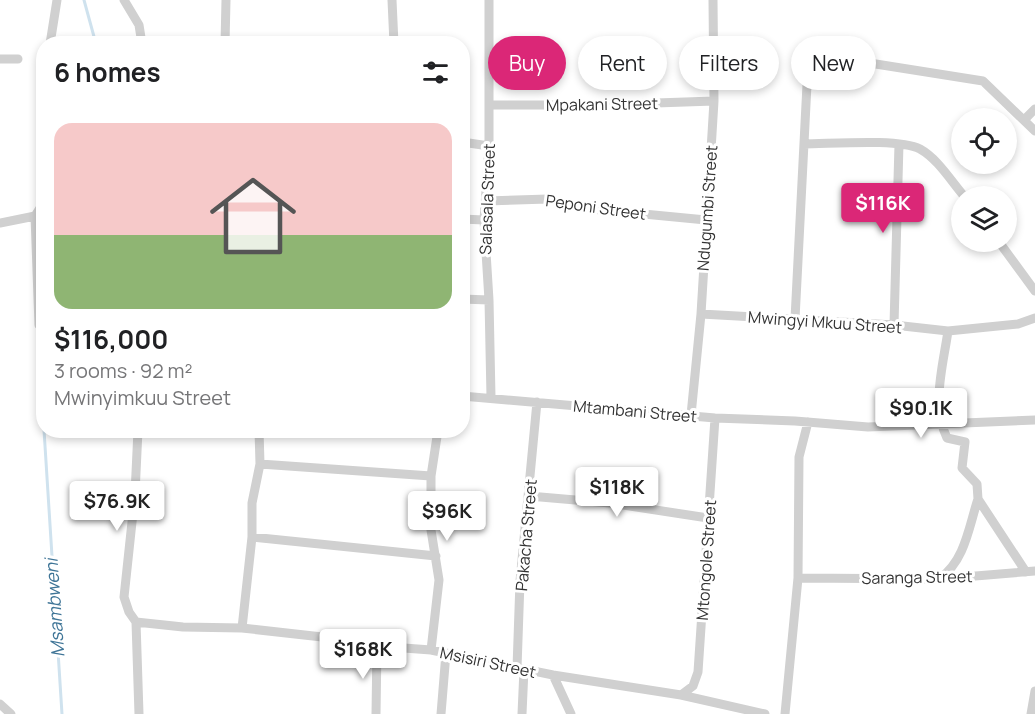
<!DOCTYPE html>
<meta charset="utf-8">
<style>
body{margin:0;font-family:Manrope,sans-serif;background:#f6f6f6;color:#202124;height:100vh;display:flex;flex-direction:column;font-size:22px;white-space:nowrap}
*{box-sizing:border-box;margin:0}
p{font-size:20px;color:#757577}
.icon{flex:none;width:33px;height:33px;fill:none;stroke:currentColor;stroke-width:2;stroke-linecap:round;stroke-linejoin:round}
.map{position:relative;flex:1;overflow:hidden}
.details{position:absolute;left:36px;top:36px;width:434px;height:402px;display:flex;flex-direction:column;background:#fff;border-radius:24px;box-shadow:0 3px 9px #0003}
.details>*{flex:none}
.banner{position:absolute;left:488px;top:36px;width:458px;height:54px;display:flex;gap:12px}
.fabs{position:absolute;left:951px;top:108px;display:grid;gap:12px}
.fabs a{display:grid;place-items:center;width:66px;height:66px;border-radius:50%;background:#fff;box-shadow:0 3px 9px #0003;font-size:30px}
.price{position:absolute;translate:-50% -51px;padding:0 14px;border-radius:6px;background:#fff;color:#222;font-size:20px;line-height:39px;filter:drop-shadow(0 2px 3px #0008)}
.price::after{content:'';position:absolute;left:50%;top:36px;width:18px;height:14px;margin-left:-9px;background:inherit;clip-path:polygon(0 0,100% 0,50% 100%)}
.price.active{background:#db2777;color:#fff}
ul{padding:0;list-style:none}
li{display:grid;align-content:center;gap:12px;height:318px;padding:0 18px}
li+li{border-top:2px solid #e0e0e0}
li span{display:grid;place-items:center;height:186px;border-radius:18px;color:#555}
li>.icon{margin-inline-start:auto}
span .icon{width:108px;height:108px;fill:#fffc;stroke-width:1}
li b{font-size:26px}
h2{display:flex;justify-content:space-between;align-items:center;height:72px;padding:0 18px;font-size:26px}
.pill{padding:0 21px;border-radius:27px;background:#fff;box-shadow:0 3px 9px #0003;font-size:21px;line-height:54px}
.pill.active{background:#db2777;color:#fff}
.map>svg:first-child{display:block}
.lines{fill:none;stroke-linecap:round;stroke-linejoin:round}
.stream{stroke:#cfe2ee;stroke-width:3}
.minor{stroke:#d0d0d0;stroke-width:9}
.labels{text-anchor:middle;stroke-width:6;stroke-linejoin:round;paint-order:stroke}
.street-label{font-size:16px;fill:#333;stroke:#fff}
.water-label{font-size:18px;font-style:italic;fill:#3f7597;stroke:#fff}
</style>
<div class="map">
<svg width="1035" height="714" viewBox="0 0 1035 714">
<rect width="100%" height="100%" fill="#fff"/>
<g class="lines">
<!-- stream -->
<path class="stream" d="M84 0 96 44
M44 359 40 365 44 419
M44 430 62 714"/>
<!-- minor -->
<path class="minor" d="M124 0 139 25 142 44
M392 0 394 44
M489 0V146L484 220 489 300 491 397
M50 44 57 0
M225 44 226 0
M0 59H18
M490 105H598L714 101
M1025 119 1035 109
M462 142 489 146
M804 144C830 144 899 138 920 149 938 159 951 181 964 196
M486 201 548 199 581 208 706 220
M35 216 39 325
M462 219 484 220
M0 223 35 216 44 202
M999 242 1035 291
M462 299 489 300
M701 314 894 325 948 331
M795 319 808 65 819 55 983 81 1035 131
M894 325 899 144
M462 396 715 418 795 421 868 427 1035 420
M691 415 701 314 714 101 713 0
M138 430 135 494 124 597 129 612 136 622 139 714
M260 464 431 476
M529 496 610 503 708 518
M252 537 436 556
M1026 572 978 499 977 484 962 468 965 442 947 438C931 405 943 366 948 331L1018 324 1035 318
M798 578 939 579 1035 571
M940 578C965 561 969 526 978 499
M136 622 183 627 242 628 340 639 377 646 431 650 553 675 681 695 765 714
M242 628 252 537V503L260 464 259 430
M431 650 439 580 431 530V476L438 430
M517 668 520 581 537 402
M553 675 571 714
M681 695 693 686 698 672 715 418
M0 704 11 714
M376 714 377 646
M441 714 446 653
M522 714 524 669
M785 714 798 578 799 457 808 422
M1031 714 1035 691"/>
</g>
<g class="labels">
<!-- street labels -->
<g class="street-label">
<text transform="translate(602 104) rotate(-1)" y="6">Mpakani Street</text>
<text transform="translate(487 199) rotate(-88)" y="6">Salasala Street</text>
<text transform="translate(596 207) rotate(8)" y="6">Peponi Street</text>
<text transform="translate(707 208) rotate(-86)" y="6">Ndugumbi Street</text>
<text transform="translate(825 322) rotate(4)" y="6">Mwingyi Mkuu Street</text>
<text transform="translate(635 411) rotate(5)" y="6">Mtambani Street</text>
<text transform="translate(526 535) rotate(-85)" y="6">Pakacha Street</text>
<text transform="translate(706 560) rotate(-86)" y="6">Mtongole Street</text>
<text transform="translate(917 577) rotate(-1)" y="6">Saranga Street</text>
<text transform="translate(488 662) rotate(12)" y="6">Msisiri Street</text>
</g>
<!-- water labels -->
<g class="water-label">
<text transform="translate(55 608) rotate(-94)" y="6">Msambweni</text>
</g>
</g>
</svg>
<div class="fabs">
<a><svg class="icon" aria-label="locate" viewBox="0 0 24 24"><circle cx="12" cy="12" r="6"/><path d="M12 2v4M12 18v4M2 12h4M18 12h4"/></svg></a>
<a><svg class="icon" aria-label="layers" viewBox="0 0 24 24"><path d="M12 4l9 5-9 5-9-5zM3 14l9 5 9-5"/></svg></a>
</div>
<b class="price active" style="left:883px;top:234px">$116K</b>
<b class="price" style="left:921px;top:439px">$90.1K</b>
<b class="price" style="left:617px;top:518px">$118K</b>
<b class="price" style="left:117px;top:532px">$76.9K</b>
<b class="price" style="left:447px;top:542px">$96K</b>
<b class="price" style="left:363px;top:680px">$168K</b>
<div class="banner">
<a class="pill active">Buy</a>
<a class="pill">Rent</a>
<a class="pill">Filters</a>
<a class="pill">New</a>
</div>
<section class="details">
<h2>6 homes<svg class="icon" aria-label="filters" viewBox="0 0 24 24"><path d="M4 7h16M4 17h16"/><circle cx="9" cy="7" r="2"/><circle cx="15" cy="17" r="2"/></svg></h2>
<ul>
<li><span style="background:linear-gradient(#f6c9c9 60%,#8fb573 0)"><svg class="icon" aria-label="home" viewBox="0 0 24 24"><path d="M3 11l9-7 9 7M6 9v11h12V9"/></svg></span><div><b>$116,000</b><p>3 rooms · 92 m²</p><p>Mwinyimkuu Street</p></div></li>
</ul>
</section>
</div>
